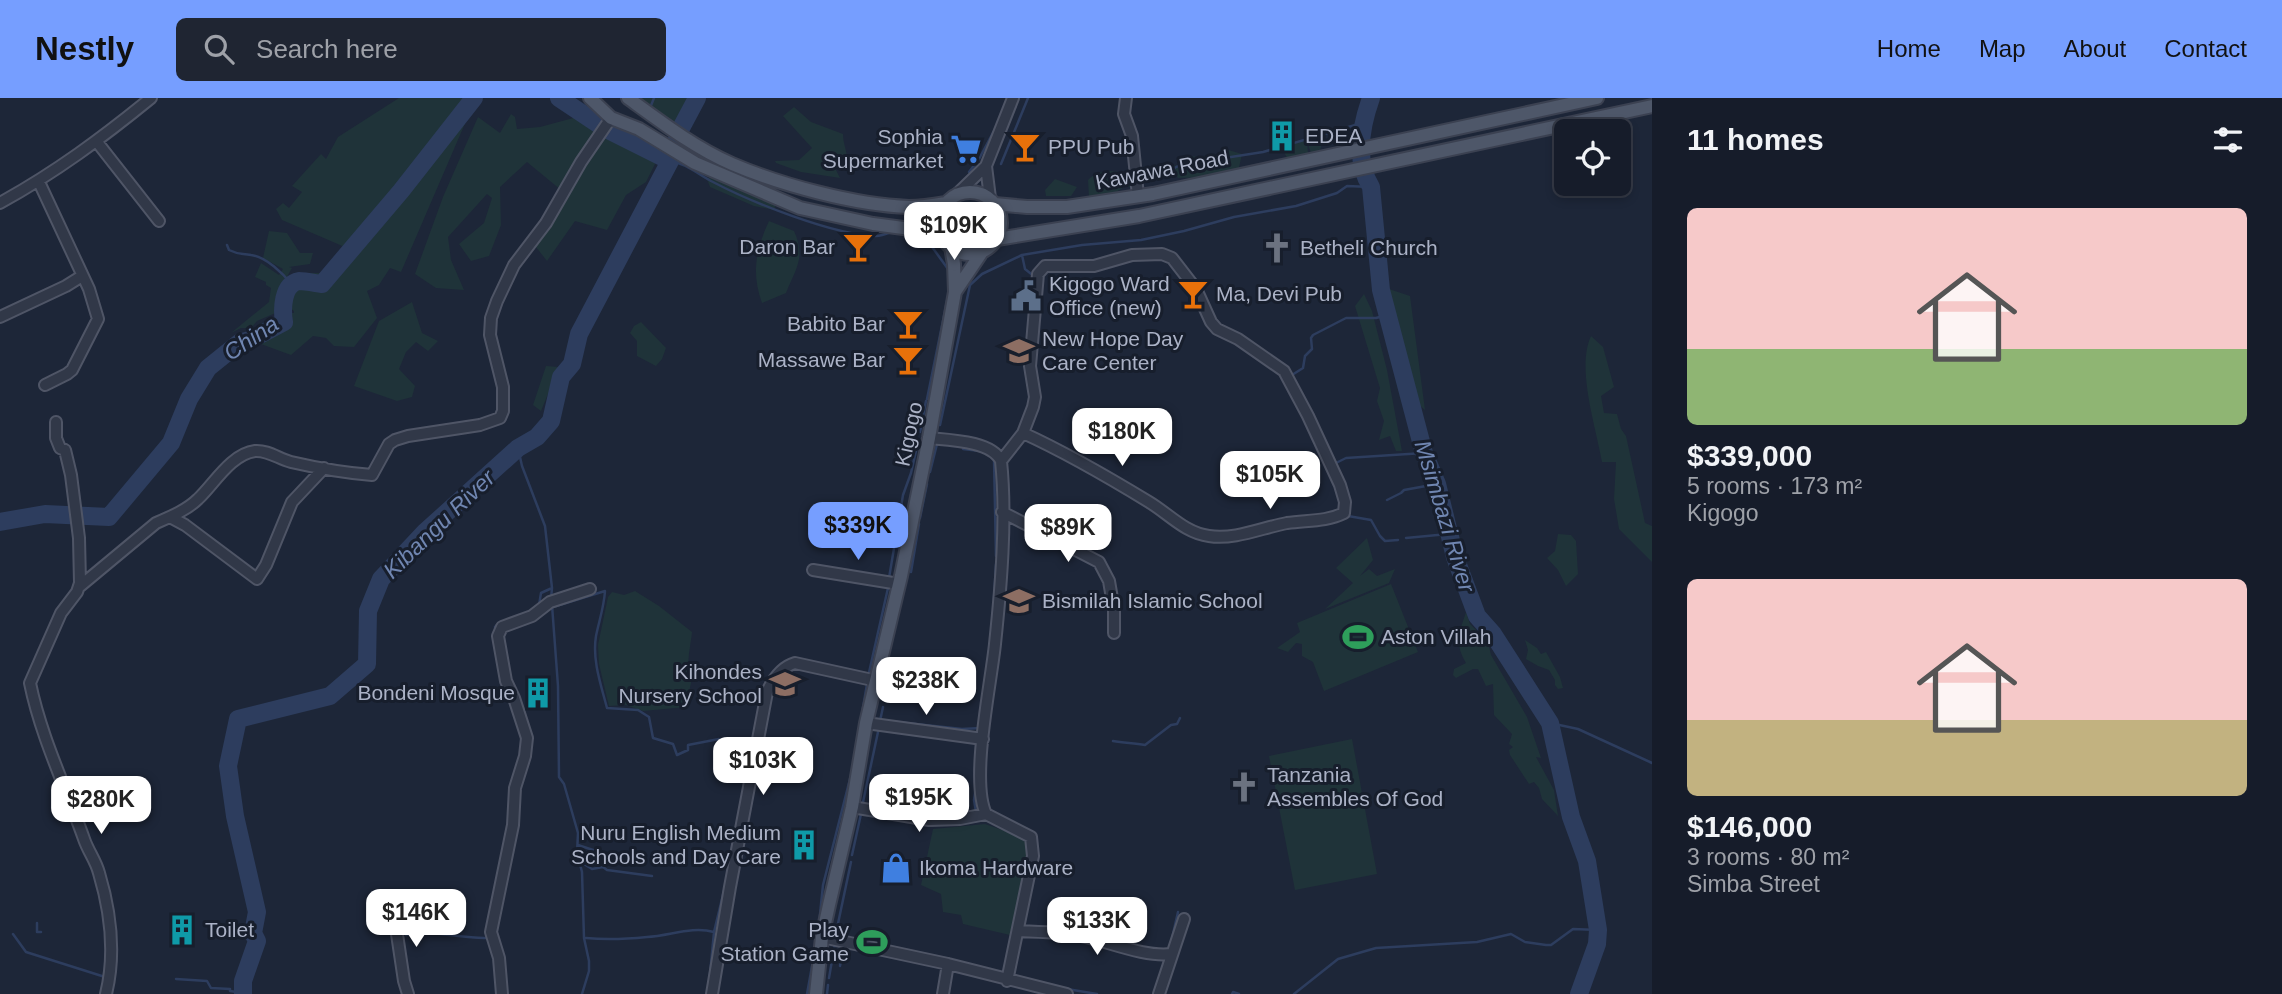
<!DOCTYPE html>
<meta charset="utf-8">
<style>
body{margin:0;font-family:Arial,sans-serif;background:#1f2532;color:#f1f3f6;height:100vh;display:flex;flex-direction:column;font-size:26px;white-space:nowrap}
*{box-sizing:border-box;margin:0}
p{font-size:23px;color:#9ea1a8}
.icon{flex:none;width:38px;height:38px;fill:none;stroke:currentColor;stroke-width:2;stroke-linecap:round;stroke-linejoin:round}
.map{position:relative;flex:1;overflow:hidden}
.details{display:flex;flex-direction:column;background:#161c2a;width:630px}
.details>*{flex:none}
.controls{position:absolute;left:1554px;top:21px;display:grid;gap:14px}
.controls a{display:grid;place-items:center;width:77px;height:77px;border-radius:10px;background:#161c2a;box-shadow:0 4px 10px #0003,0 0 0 2px #353a47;font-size:35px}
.price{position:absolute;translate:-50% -60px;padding:0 16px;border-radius:14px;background:#fff;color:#222;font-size:23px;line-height:46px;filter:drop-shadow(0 2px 4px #0008)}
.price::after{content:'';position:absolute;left:50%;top:42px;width:21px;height:16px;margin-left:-10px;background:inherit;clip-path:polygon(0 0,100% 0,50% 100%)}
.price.active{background:#769eff;color:#111}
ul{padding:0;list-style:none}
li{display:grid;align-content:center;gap:14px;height:371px;padding:0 35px}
li span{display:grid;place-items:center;height:217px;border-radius:10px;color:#555}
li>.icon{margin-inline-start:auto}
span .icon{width:126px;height:126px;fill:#fffc;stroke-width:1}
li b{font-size:30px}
h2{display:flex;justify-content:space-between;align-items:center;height:84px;padding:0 35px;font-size:30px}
header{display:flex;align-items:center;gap:42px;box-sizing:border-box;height:98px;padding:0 35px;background:#769eff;color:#111}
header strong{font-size:33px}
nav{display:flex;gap:38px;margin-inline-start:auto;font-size:24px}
.search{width:490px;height:63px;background:#1f2532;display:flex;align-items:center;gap:18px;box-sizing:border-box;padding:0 24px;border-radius:10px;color:#9ea1a8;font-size:26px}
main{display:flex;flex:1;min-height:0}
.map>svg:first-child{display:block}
.green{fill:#1f3339}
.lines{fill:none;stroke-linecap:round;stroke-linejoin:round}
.stream{stroke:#2d3d5e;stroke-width:2.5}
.river{stroke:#2d3d5e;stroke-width:18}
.minor-casing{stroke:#4f5566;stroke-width:14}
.major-casing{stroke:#3b4151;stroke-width:16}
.minor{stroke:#313848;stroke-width:10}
.major{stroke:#4e5769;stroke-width:12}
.labels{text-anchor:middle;stroke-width:6;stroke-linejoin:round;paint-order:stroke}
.poi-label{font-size:21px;fill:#abb2c6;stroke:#171e2c;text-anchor:start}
.street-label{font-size:21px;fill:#abb2c6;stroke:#171e2c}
.water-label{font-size:23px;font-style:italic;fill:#7086b1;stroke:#171e2c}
</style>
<header>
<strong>Nestly</strong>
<div class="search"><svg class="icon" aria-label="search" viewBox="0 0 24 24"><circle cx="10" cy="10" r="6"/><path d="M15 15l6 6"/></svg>Search here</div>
<nav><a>Home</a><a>Map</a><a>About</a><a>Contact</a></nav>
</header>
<main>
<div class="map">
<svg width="1652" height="896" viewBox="0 0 1652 896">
<rect width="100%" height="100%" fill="#1d2638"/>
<!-- green -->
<path class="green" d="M399 0H476L401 174 390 170 379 187 367 193 377 220 354 249 334 248 326 240 313 238 291 257 236 237 255 232 261 225 277 234 284 231 285 220 281 214 294 215V213L285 206 284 196 295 175H320L345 154 347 150 282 122 276 111 283 105 289 110 302 94 292 88 321 56 326 61 338 39Z
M637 0H695L677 34Z
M794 9 811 24 843 36C843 46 847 52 847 62L834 68 840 80 801 74 776 65 775 63 799 62 812 50 783 18Z
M511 16 515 19 517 31 540 29 577 19 634 40 656 64 646 84 626 97 607 132 575 123 547 163 532 144 561 92 527 64 500 89 501 127 489 158 471 163 459 146 484 125 492 100 487 96 448 139 451 162 464 192 436 190 415 176 443 99 478 19 500 35Z
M1322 37 1324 40 1320 52 1311 55 1307 43 1308 56 1287 60 1281 48Z
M1225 51 1242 56 1238 74 1209 76V80C1198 81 1189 79 1178 80L1170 69 1187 64 1185 59 1221 57Z
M1130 71 1142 79 1141 86 1137 92 1126 88 1101 103 1089 99 1088 82C1098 72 1111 71 1125 76Z
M713 77 776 106 774 112 754 108 710 89 707 81Z
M1055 81 1077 89 1071 98H1046L1045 92Z
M969 111 981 114 988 120 989 133 977 139 964 137 960 127Z
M769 123 794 133C806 160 796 170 786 195L762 205C751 175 756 151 769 123Z
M269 133 287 135 300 155H313L310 166 289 169 292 170 280 191V213L257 223 251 230H241L231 235 269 204 271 190 266 187V184L255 179 261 165 279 177 283 171 263 160Z
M1389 191 1410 198 1425 312 1413 302 1384 232Z
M1364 196 1372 213 1387 272 1402 353H1396L1390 338 1379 342 1384 323 1377 303 1380 290 1355 208Z
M412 204 422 235 438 243 428 253 416 244 406 254 399 271 415 288 412 299 397 303 354 288 379 223Z
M641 224 666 250 662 261 656 268 637 258V243L630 235 634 228Z
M1591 238 1603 249 1614 289 1601 298 1604 315 1617 316 1621 331 1626 338 1645 425 1652 428V464L1619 431 1614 401 1616 364H1602C1596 329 1576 270 1591 238Z
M546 268 559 269 541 313 533 307Z
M1558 436 1571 437 1576 443 1578 476 1566 488 1558 472 1547 460 1555 453Z
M1367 440 1373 462 1360 478 1369 471 1377 478 1395 471 1389 485 1325 511 1353 485 1336 470Z
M1391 486 1418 554 1324 593 1313 564 1302 558V546L1296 545 1288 554 1277 550 1300 534 1297 525Z
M635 493 659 508 692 534C691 546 686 564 690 575H693L686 609 643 613 626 607 609 608 599 566 598 547 608 499 612 494 624 497Z
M1466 514 1470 526 1488 544 1491 557 1527 619 1541 660 1536 659 1554 692 1558 718 1542 701 1539 690 1534 684 1529 686 1510 657 1509 652 1513 649 1509 646 1512 636 1494 617 1493 586 1486 588 1478 571H1473L1456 580 1453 577 1454 571 1466 565C1454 544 1459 536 1466 514Z
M1525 542 1537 550 1541 556 1546 554 1560 579 1563 590 1558 591 1555 587V582L1549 572 1538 568 1526 561 1528 552Z
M1352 641 1377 776 1295 792 1269 658Z
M985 726 1022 739 1029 749 1010 837 963 826 961 817 943 814 941 796 921 787 933 731Z"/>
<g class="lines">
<!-- stream -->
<path class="stream" d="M693 0 696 2
M650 10 654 0
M670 63C686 65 699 77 713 84 751 104 833 137 876 138 881 138 886 136 891 134
M1001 66 1028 0
M969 74 979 61 996 29
M1147 78 1169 73 1180 67 1263 54 1362 25
M915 138 927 142 948 171
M227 147 229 152C239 157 242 155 251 157 266 159 283 175 292 187
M1022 157 1025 171 1035 179
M1026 276 1029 293
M1292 277 1303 270 1305 258 1312 251 1311 240 1313 237 1346 220H1376L1387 217
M927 301 948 198
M940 327 970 187 982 176 1022 157 1082 147 1141 142 1184 133 1234 119 1296 108 1337 95 1347 88 1371 89
M920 334 926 303
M518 350 522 368 545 428 552 490 551 501
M963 351 980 353
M994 361 996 458
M1334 366 1346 360 1424 355
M930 374 937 346
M1387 402 1401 395 1404 392 1437 386
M1348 418 1371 422 1380 438 1385 443 1398 442
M920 420 927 386
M1406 440 1448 436
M911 474 919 426
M889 480 903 397 911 375 918 344
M994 501 996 466
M539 507 541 495 552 490
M552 507 558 588 559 679 564 686 578 735 577 755 582 774 584 840 589 863V873L582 896
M553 509 605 493C604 509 599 523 596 538 592 562 601 587 607 610L638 612 649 619 653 640 673 646 677 657 688 652V647L719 641
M496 537 495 529 499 525
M868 579 888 490
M880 623 883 609
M897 624 962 631 981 630
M1550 625 1578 631 1652 665
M1113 643C1125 645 1134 645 1145 647L1171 627 1177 626 1180 620
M854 662 867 586
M976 689 974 702 976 714
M862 709 878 634
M578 739 586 730 625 738
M578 747 596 753
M852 757 861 716
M579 763 592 771 603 769 607 772 652 778
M37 825V834H41
M819 826 823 787 853 669
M714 834 728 776
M836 835 851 764
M13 836 26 854 105 879
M406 837C433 831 460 841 487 840L490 842
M586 840C607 842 627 841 647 839 670 838 691 828 714 834L709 886
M1170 849 1178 814
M840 868 843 849 845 848
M829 880 835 845
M176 881 207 883 211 890 230 891V893L243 895
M1067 891 1097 896
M807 896 814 857
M827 896 828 887
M1232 896 1233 894 1239 896
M1294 896 1338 861 1376 850 1477 844 1511 836 1525 844 1546 847H1551L1573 831 1598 832"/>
<!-- river -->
<path class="river" d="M559 0 604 30 670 63
M1371 0C1361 28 1354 62 1371 89L1381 192 1424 355 1437 386 1455 459 1477 518 1493 536 1550 625 1571 719 1587 763 1598 832 1597 846 1579 896
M0 424 45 416 109 419 171 345 189 301 208 270 239 245 250 242 284 224C282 212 282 186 299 183 305 183 315 185 322 186L401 93 474 0
M243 896V883L257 843 253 835 257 814 235 718 228 668 238 621 330 598 367 566 368 513 381 481 425 434 518 350 537 339 551 323 561 279 572 266 579 236 670 63 680 32 697 0"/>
<!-- minor casing -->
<g class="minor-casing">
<path id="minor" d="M1126 0 1124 16 1132 38 1138 98
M97 44 159 123
M986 68 990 100
M39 84 89 191 98 221 72 272 67 276 45 287
M957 96 986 68 1013 0
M0 105C56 74 102 40 151 0
M0 219 66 188 82 178
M56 324V340L60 350 65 352 71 377 79 440 80 485 77 494 61 515 30 585C41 639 66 690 84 741 88 753 96 763 99 775 111 815 116 855 106 896
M929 340C949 342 992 343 1001 363 1007 420 1001 489 995 546 991 586 970 682 986 716L1031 739 1033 758 1007 883
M1001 363 1023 335 1033 309 1035 299 1030 268 1038 176 1045 168H1094L1132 157 1162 156 1172 160 1196 191 1211 224 1217 231 1238 241 1284 273 1308 318 1340 387 1345 404 1344 415C1326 424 1306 422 1287 425 1261 430 1235 442 1209 438 1185 435 1169 416 1149 404 1108 379 1067 355 1023 335
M1002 414 1099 464 1109 483 1114 512V535
M170 419 185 427 257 481 266 467 292 404 324 370
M813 472 899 486
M79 489 156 425C170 419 187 412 198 401 214 386 231 356 255 353 268 352 279 361 291 364 317 370 345 375 372 377L389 346 395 342 408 338 480 327 500 320 503 313V289L490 237 491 220 497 203 514 167 546 125 581 64 611 20
M866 625 983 641
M852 709 929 722 960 721 986 716
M394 816 404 883 408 896
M1019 833C1043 834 1067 834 1090 840 1114 846 1147 859 1171 856
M822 839 948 866 1067 896
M502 896 499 860 491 834 513 727 515 690 525 658 527 640 514 600 506 583 498 538 502 529 532 518 550 504 590 491
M712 896 730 789 767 594C773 581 781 569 795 565L877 583
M943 896 948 866
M1159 896 1184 821"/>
</g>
<!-- major casing -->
<g class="major-casing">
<path id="major" d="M590 0 611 20 639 31 695 65 800 110 873 126 941 135
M628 0C661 24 695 50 732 66 781 87 855 107 909 109 921 109 934 107 946 105
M939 125a31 31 0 1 1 62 0a31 31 0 1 1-62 0Z
M995 106 1027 109H1067L1153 96 1597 0
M997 141 1139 118 1652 8
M955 194 982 154
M816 896 822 839 829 807 852 709 866 625 901 478 929 340 955 194 954 166 951 149"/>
</g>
<!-- minor -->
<use href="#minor" class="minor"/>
<!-- major -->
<use href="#major" class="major"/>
</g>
<!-- icons -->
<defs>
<g id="building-bare" transform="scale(2.415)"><path d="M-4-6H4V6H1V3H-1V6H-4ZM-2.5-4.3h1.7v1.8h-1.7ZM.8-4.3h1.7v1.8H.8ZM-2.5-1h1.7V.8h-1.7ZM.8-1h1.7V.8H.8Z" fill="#0f9aa8" stroke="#171e2c" stroke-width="2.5" paint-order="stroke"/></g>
<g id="bar-bare" transform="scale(2.415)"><path d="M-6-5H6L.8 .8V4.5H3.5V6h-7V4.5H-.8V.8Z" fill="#e8710a" stroke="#171e2c" stroke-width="2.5" paint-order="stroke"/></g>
<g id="supermarket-bare" transform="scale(2.415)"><path d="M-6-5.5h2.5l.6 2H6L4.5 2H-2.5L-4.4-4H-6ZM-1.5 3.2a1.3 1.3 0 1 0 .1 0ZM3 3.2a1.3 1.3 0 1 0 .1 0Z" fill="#3f7fe0" stroke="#171e2c" stroke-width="2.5" paint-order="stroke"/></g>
<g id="church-bare" transform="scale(2.415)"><path d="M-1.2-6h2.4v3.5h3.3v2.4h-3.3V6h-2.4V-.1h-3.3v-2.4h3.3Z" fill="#6b7280" stroke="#171e2c" stroke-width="2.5" paint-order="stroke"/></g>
<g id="civic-bare" transform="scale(2.415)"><path d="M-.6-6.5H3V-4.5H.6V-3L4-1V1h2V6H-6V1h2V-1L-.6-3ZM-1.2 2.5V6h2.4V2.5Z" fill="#5c6f8a" stroke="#171e2c" stroke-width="2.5" paint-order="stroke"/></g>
<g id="school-bare" transform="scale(2.415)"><path d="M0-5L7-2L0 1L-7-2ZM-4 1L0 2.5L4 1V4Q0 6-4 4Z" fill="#8d6e63" stroke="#171e2c" stroke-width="2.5" paint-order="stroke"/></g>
<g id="stadium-bare" transform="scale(2.415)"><path d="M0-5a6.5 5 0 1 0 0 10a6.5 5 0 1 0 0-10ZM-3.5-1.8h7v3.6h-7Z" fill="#2e9e5b" stroke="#171e2c" stroke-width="2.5" paint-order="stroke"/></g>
<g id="shop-bare" transform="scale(2.415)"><path d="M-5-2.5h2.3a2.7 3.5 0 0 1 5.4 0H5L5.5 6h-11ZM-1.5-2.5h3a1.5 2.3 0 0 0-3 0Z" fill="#3f7fe0" stroke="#171e2c" stroke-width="2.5" paint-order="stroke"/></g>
</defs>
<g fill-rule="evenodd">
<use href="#building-bare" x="1282" y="38"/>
<use href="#bar-bare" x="1025" y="49"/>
<use href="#supermarket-bare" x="966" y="51"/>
<use href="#bar-bare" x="858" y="149"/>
<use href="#church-bare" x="1277" y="150"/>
<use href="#bar-bare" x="1193" y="196"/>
<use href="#civic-bare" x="1026" y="198"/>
<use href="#bar-bare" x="908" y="226"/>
<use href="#school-bare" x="1019" y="253"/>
<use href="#bar-bare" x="908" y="262"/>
<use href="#school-bare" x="1019" y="503"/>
<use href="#stadium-bare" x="1358" y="539"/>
<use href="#school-bare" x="785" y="586"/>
<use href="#building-bare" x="538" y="595"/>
<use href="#church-bare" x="1244" y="689"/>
<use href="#building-bare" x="804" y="747"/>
<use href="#shop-bare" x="896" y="770"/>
<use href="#building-bare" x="182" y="832"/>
<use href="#stadium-bare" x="872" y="844"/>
</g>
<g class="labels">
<!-- poi labels -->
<g class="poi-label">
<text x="1305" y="45">EDEA</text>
<text x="943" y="46" text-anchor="end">Sophia<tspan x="943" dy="24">Supermarket</tspan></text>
<text x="1048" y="56">PPU Pub</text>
<text x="835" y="156" text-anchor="end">Daron Bar</text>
<text x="1300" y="157">Betheli Church</text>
<text x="1049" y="193">Kigogo Ward<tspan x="1049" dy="24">Office (new)</tspan></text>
<text x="1216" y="203">Ma, Devi Pub</text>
<text x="885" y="233" text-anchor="end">Babito Bar</text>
<text x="1042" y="248">New Hope Day<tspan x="1042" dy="24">Care Center</tspan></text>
<text x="885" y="269" text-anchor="end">Massawe Bar</text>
<text x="1042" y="510">Bismilah Islamic School</text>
<text x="1381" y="546">Aston Villah</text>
<text x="762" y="581" text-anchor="end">Kihondes<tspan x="762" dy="24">Nursery School</tspan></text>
<text x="515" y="602" text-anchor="end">Bondeni Mosque</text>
<text x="1267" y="684">Tanzania<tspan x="1267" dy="24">Assembles Of God</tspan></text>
<text x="781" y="742" text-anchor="end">Nuru English Medium<tspan x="781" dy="24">Schools and Day Care</tspan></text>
<text x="919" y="777">Ikoma Hardware</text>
<text x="205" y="839">Toilet</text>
<text x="849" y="839" text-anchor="end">Play<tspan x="849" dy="24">Station Game</tspan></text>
</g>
<!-- street labels -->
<g class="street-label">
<text transform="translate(1162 72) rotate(-11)" y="7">Kawawa Road</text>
<text transform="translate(909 336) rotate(-78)" y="7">Kigogo</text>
</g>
<!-- water labels -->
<g class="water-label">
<text transform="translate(251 240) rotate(-34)" y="8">China</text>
<text transform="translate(1445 418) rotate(73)" y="8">Msimbazi River</text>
<text transform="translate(439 426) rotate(-44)" y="8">Kibangu River</text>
</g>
</g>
</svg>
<div class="controls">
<a><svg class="icon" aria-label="locate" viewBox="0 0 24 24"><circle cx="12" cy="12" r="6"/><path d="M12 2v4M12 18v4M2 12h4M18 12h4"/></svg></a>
</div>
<b class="price" style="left:954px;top:164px">$109K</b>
<b class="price" style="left:1122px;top:370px">$180K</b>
<b class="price" style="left:1270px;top:413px">$105K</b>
<b class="price active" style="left:858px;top:464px">$339K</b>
<b class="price" style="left:1068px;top:466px">$89K</b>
<b class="price" style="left:926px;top:619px">$238K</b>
<b class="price" style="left:763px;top:699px">$103K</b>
<b class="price" style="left:919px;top:736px">$195K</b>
<b class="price" style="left:101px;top:738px">$280K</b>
<b class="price" style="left:416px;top:851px">$146K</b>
<b class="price" style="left:1097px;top:859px">$133K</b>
</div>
<section class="details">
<h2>11 homes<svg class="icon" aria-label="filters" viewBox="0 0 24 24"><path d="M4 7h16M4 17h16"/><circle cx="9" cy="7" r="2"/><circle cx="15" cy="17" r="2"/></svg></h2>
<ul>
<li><span style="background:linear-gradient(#f6c9c9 65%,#8fb573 0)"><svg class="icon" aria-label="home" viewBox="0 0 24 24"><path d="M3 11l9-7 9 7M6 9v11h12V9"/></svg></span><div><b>$339,000</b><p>5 rooms · 173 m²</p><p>Kigogo</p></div></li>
<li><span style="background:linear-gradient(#f6c9c9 65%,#c2b280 0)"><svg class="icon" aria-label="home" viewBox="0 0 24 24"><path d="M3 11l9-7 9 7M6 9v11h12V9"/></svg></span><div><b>$146,000</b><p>3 rooms · 80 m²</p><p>Simba Street</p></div></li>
</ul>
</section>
</main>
